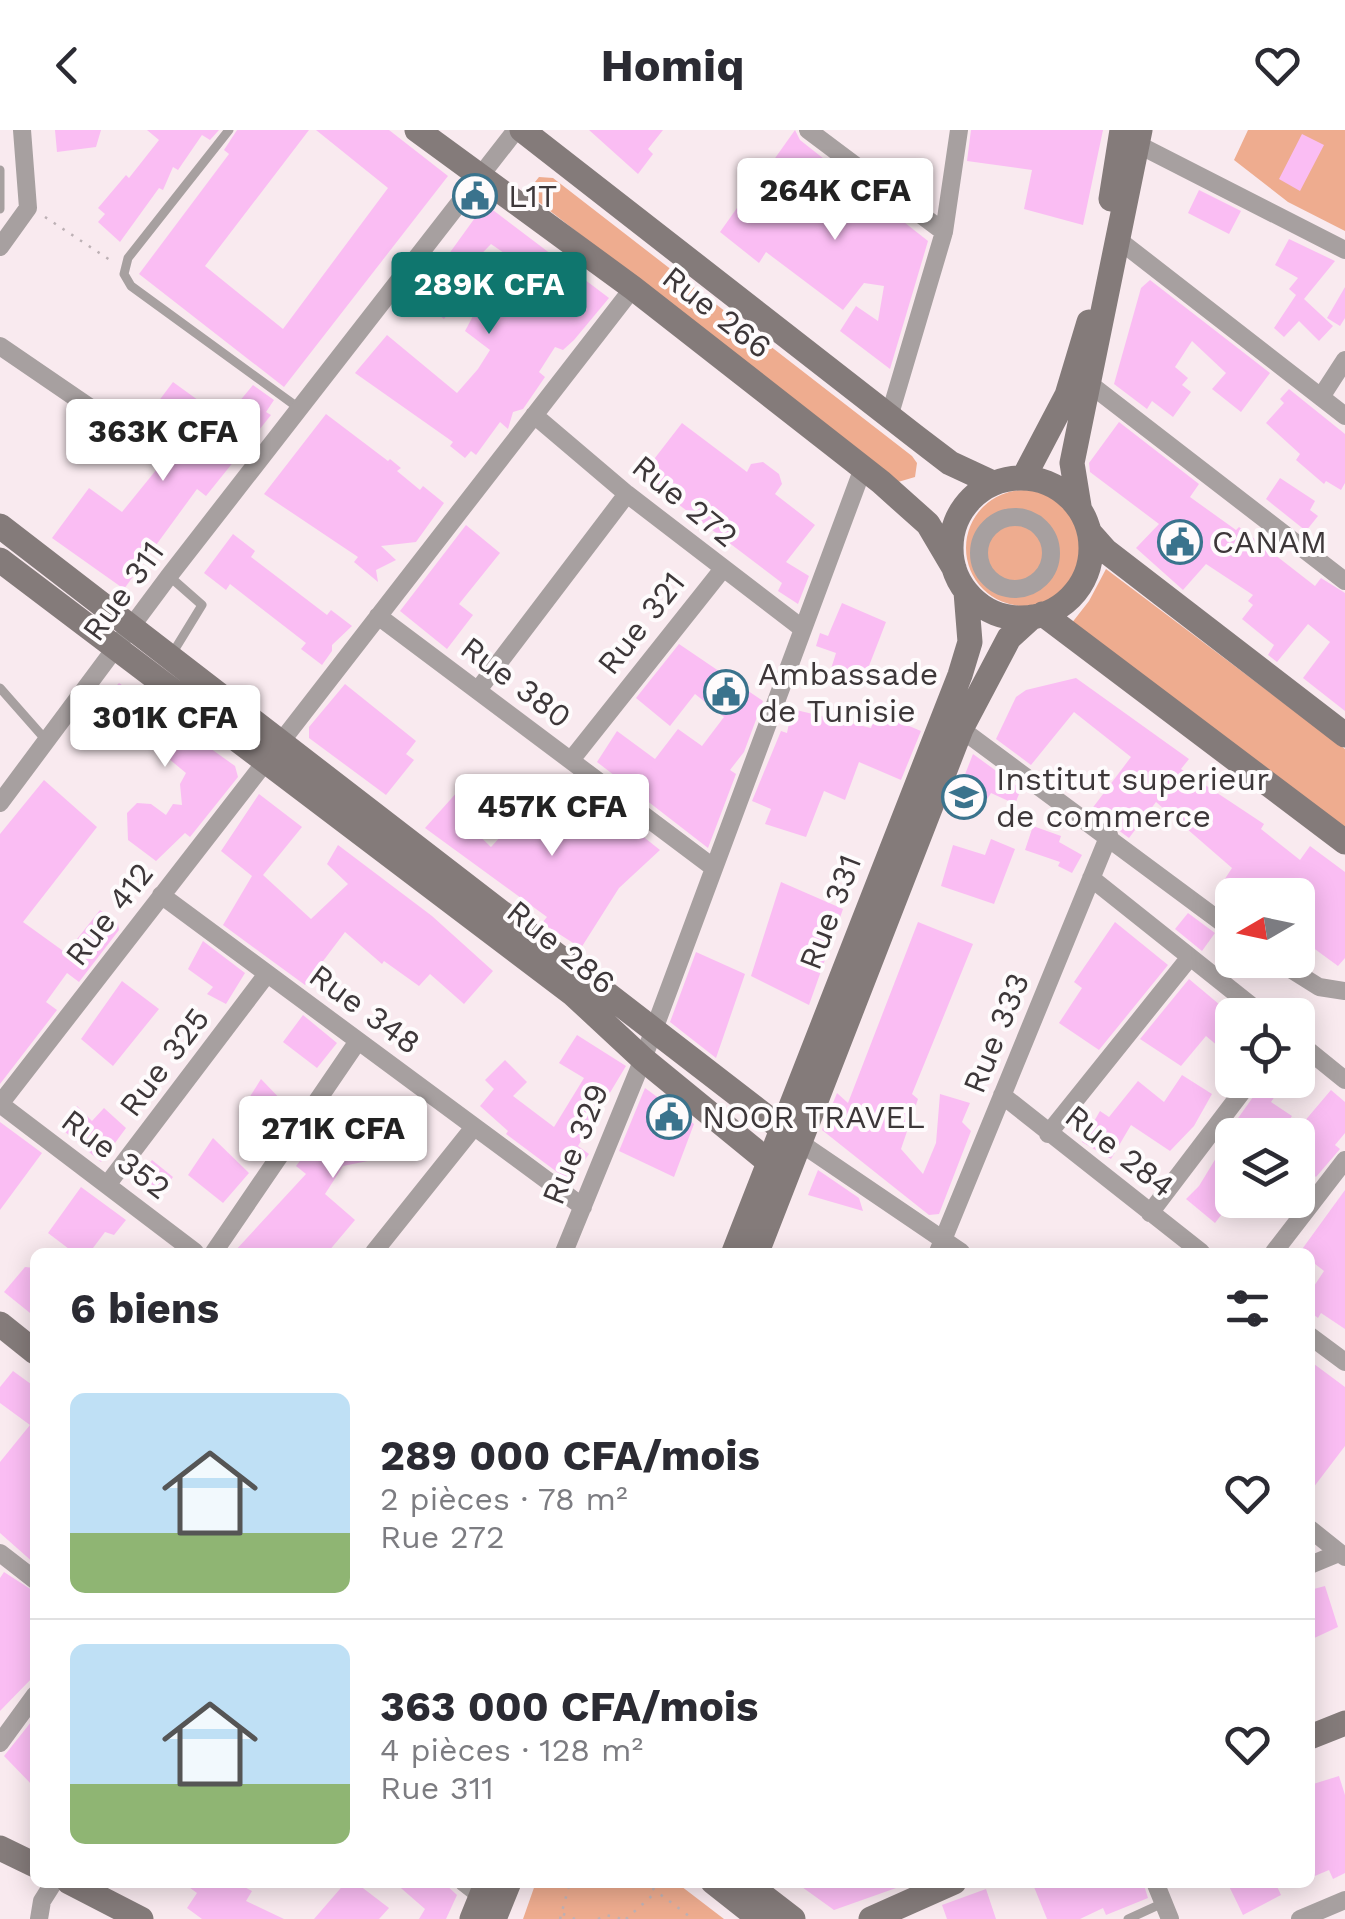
<!DOCTYPE html>
<html lang="fr">
<meta charset="utf-8">
<style>
body{margin:0;font-family:"Work Sans",sans-serif;background:#f2f2f3;color:#2b2b33;height:100vh;display:flex;flex-direction:column;font-size:38px;white-space:nowrap}
*{box-sizing:border-box;margin:0}
p{font-size:32px;color:#7c7c81}
.icon{flex:none;width:55px;height:55px;fill:none;stroke:currentColor;stroke-width:2;stroke-linecap:round;stroke-linejoin:round}
.map{position:relative;flex:1;overflow:hidden}
.panel{position:absolute;left:30px;top:1118px;width:1285px;height:640px;display:flex;flex-direction:column;background:#fff;border-radius:15px;box-shadow:0 5px 25px #0003}
.panel>*{flex:none}
.needle{width:65px;rotate:261deg}
.tools{position:absolute;left:1215px;top:748px;display:grid;gap:20px}
.tools a{display:grid;place-items:center;width:100px;height:100px;border-radius:15px;background:#fff;box-shadow:0 5px 25px #0003;font-size:50px}
.price{position:absolute;translate:-50% -85px;padding:0 22px;border-radius:10px;background:#fff;color:#222;font-size:32px;line-height:65px;filter:drop-shadow(0 2px 5px #0008)}
.price::after{content:'';position:absolute;left:50%;top:60px;width:30px;height:22px;margin-left:-15px;background:inherit;clip-path:polygon(0 0,100% 0,50% 100%)}
.price.selected{background:#0f766e;color:#fff}
ul{padding:0;list-style:none}
li{display:flex;align-items:center;gap:30px;height:250px;padding:0 40px}
li+li{border-top:2px solid #e1e1e2}
li span{display:grid;place-items:center;flex:none;width:280px;height:200px;border-radius:15px;color:#555}
li>.icon{margin-inline-start:auto}
span .icon{width:120px;height:120px;fill:#fffc;stroke-width:1}
li b{font-size:42px}
h2{display:flex;justify-content:space-between;align-items:center;height:120px;padding:0 40px;font-size:42px}
header{display:flex;justify-content:space-between;align-items:center;height:130px;padding:0 40px;background:#fff;font-size:45px;font-weight:700}
.map>svg:first-child{display:block}
.green{fill:#eeac8f}
.building{fill:#fabdf3}
.lines{fill:none;stroke-linecap:round;stroke-linejoin:round}
.path{stroke:#bdb1b5;stroke-width:2.5;stroke-dasharray:2.5 8;stroke-linecap:butt}
.lane{stroke:#a7a0a0;stroke-width:9}
.street{stroke:#a7a0a0;stroke-width:18}
.secondary{stroke:#847b7a;stroke-width:25}
.labels{text-anchor:middle;stroke-width:8;stroke-linejoin:round;paint-order:stroke}
.poi-label{font-size:32px;fill:#3d3739;stroke:#fefbfc;text-anchor:start}
.street-label{font-size:32px;fill:#3d3739;stroke:#fefbfc}
</style>
<header><svg class="icon" aria-label="back" viewBox="0 0 24 24"><path d="M15 5l-7 7 7 7"/></svg>Homiq<svg class="icon" aria-label="heart" viewBox="0 0 24 24"><path d="M12 20l-8-8c-3-5 5-10 8-4 3-6 11-1 8 4z"/></svg></header>
<div class="map">
<svg width="1345" height="1789" viewBox="0 0 1345 1789">
<rect width="100%" height="100%" fill="#f9eaef"/>
<!-- green -->
<path class="green" d="M1248 0H1345V101L1288 72 1234 30Z
M539 47 553 48 912 326 917 333 915 347 898 352 536 70 531 57Z
M966 418a58 58 0 1 1 116 0a58 58 0 1 1-116 0Z
M1106 439 1345 619V706L1071 494 1089 471Z
M536 1752 677 1753 724 1789H523Z"/>
<!-- building -->
<path class="building" d="M55 0H101L96 17 57 22Z
M147 0H219L210 10 202 5 178 40 173 37 163 60 159 58 120 112 98 92 105 84 98 78 126 45 129 48 159 10Z
M237 0H309L205 136 283 199 388 58 316 0H389L448 46 284 257 139 144 229 24 224 20Z
M589 0H663L648 19 653 24 638 44Z
M795 0 800 10 928 111 890 239 840 201 856 176 878 191 884 156 864 153 843 180 766 122 759 133 720 102 737 78 755 93 777 64 761 48Z
M971 0H1103L1083 95 1024 79 1032 40 967 31Z
M1302 4 1324 15 1300 61 1279 49Z
M1199 60 1241 81 1229 104 1188 83Z
M485 74 609 168 574 210 563 220 555 217 539 242 545 247 523 279 513 282 508 299 500 292 476 325 471 321 465 328 450 316 453 312 355 243 387 205 457 263 478 239 490 220 465 201 489 156 518 179 536 156 509 136 514 130 491 114 467 139 476 146 444 189 417 168Z
M1289 109 1335 131 1304 169 1333 196 1319 211 1299 191 1284 207 1274 198 1296 165 1289 159 1298 148 1275 135Z
M1150 150 1270 243 1241 282 1212 259 1226 243 1192 211 1175 237 1188 248 1182 255 1191 262 1173 287 1152 271 1147 279 1114 254 1141 158Z
M1345 157V188L1340 196 1327 188Z
M173 252 202 273 196 282 219 296 253 255 274 270 266 282 271 285 206 366 197 359 124 459 52 408 89 358 122 382 161 334 173 312 158 299 155 276Z
M1289 259 1345 304V353L1341 360 1326 351 1324 354 1296 330 1300 324 1266 293 1284 273 1280 269Z
M326 284 388 331 390 329 401 338 397 341 420 360 423 356 444 373 416 412 381 416 396 430 376 440 378 452 354 432 358 427 264 364Z
M1119 292 1199 354 1190 367 1236 400 1239 397 1315 456 1321 448 1345 463V581L1303 548 1330 512 1308 494 1277 532 1268 525 1274 515 1242 489 1253 475 1248 471 1253 465 1206 434 1183 460 1136 418 1159 394 1090 342 1089 333Z
M682 293 747 342 751 334 763 332 779 344 782 354 775 364 815 395 786 432 809 446 798 474 778 461 782 453 641 346Z
M1280 348 1315 371 1310 380 1318 386 1306 401 1266 369Z
M466 395 500 423 459 474 473 485 447 519 400 481Z
M233 404 255 421 251 427 327 485 331 480 352 496 332 515V521L322 535 301 519 306 513 230 454 226 460 204 443Z
M842 473 886 492 862 554 830 542 836 523 816 516 820 503 828 506Z
M679 514 763 571 744 622 730 640 736 644 708 718 597 632 617 601 655 629 678 599 702 616 724 587 695 564 670 596 636 568Z
M1076 548 1189 629 1181 639 1264 694 1261 699 1300 730 1310 716 1345 742V828L1338 836 1312 817 1301 831 1298 829V765H1231L1219 758 1232 738 1156 672 1129 708 1091 680 1131 627 1074 582 1031 635 996 609 1016 567 1026 560Z
M119 553 235 636 238 647 190 707 185 703 156 731 128 710 127 683 137 673 151 674 166 685 173 674 182 675 180 654 186 643 123 591 104 616 83 598 89 585Z
M345 554 416 611 406 624 414 630 386 665 309 608V597Z
M792 579 871 598 873 592 881 595 885 586 921 601 901 650 859 632 845 670 824 661 806 707 765 694 771 679 752 671 781 601 787 603Z
M973 624 1021 659 1015 674 991 663 977 685 953 675Z
M44 650 97 697 23 792 66 823 100 780 118 793 119 800 79 852 67 843 46 872 57 880 0 954V704Z
M467 651 490 670 472 699 491 717 516 690 549 712 569 686 565 683 582 658 660 720 619 758 581 818 542 793 547 787 425 698Z
M259 664 302 697 263 745 311 789 348 754 327 734 338 715 432 786 493 841 464 874 430 844 419 856 384 831 382 834 345 802 305 855 223 795 252 746 221 721Z
M1033 696 1061 706 1059 712 1082 725 1072 743 1058 736 1060 732 1025 720Z
M991 709 1015 719 994 774 941 756 953 715 985 725Z
M781 752 843 779 809 875 751 846Z
M1188 783 1215 803 1202 821 1175 799Z
M918 792 973 814 912 964 918 969 901 1019 923 1044 936 1013 940 964 970 973 962 992 971 1001 939 1084 929 1085 822 1000 837 963 848 973Z
M1115 792 1168 835 1099 920 1059 893 1082 858 1074 852Z
M203 811 245 843 226 874 207 864 213 857 188 839Z
M696 822 745 844 716 928 670 892Z
M1189 849 1232 885V928L1206 906 1181 936 1140 909Z
M122 851 159 879 113 936 81 909Z
M303 885 337 913 317 938 283 912Z
M577 905 626 936 578 1016 589 1024 569 1051 506 1004 508 1001 480 976 494 959 485 950 505 930 527 952 513 966 554 997 584 948 559 933Z
M1182 945 1212 964 1194 996 1170 1021 1131 995 1111 1029 1082 1012 1100 981 1109 987 1138 951 1164 972Z
M261 949 288 977 272 1004 239 984Z
M1263 953 1277 963 1271 972 1292 986 1279 1005H1232V1071L1215 1093 1186 1069 1199 1056 1230 1005H1226Z
M645 958 694 994 674 1047 619 1021Z
M1331 960 1345 972V1003L1335 1015 1340 1019 1316 1047 1298 1031V989L1303 993Z
M411 969 422 1020 343 1036 325 1064 355 1090 328 1122H234L306 1044 296 1036 321 1004 352 1029 342 984Z
M77 976 92 991 104 978 126 998 101 1032 64 1001Z
M0 992 42 1023 0 1080Z
M213 1008 249 1043 223 1073 188 1045Z
M152 1030 173 1047 161 1062 140 1045Z
M818 1040 859 1068 863 1081 808 1065Z
M81 1057 126 1090 114 1105 105 1102 90 1122H73L48 1103Z
M1345 1060V1199L1321 1183 1318 1188 1310 1182V1162L1324 1141 1310 1130V1122H1300Z
M25 1137 35 1138V1187L4 1162Z
M1310 1231 1345 1257V1316L1310 1362Z
M13 1241 35 1257V1434L0 1403V1332L30 1295 0 1273V1257Z
M4 1442 35 1462V1545L0 1581V1448Z
M1325 1456 1338 1497 1310 1510V1460Z
M35 1587V1658L4 1626Z
M1339 1646 1345 1665V1743L1333 1749 1329 1740 1310 1748V1655Z
M182 1752H235L252 1761 246 1771 284 1789H202L187 1778 197 1763Z
M346 1752H355L389 1778 379 1789H314Z
M394 1752H443L457 1765 446 1789H419L425 1779Z
M795 1752H913L834 1780Z
M1032 1752H1143L1148 1768 1106 1785 1103 1778 1080 1789H1047Z
M1227 1752H1275L1281 1765 1243 1785Z
M986 1759 996 1789H947L942 1775Z"/>
<g class="lines">
<!-- path -->
<path class="path" d="M45 87 113 132
M644 1752 693 1789
M563 1784 575 1789
M560 1789 570 1752
M598 1789 606 1785 622 1789
M626 1789 655 1763"/>
<!-- lane -->
<path class="lane" d="M229 0 128 128 124 144 131 156 300 279
M0 40V79
M169 446 202 475 172 524
M0 558 45 609
M1128 1789 1163 1773"/>
<!-- street -->
<path class="street" d="M808 0 944 102
M1139 15 1345 120
M1120 111 1345 286
M0 117 28 78 22 0
M0 216 98 283
M1091 255 1345 451
M1321 267 1345 230
M890 284 944 102 959 0
M534 285 627 364 803 499
M979 423a36 36 0 1 1 72 0a36 36 0 1 1-72 0Z
M378 486 714 738
M478 560 627 364
M961 599 1232 800
M571 630 722 440
M0 673 169 446 516 0
M1091 748 1263 885
M161 765 583 1077
M1276 830 1319 857 1345 861
M1298 912 1345 950
M1002 965 1201 1122
M0 974 633 158
M0 974 195 1122
M1048 1004 1190 827
M799 1012 961 1122
M107 1055 267 844
M1150 1083 1251 950
M214 1122 358 911
M374 1122 474 997
M564 1122 643 929 863 338
M938 1122 1109 705
M1274 1122 1345 1030
M1310 1206 1345 1232
M1310 1399 1345 1427
M0 1423 35 1450
M1310 1435 1339 1423
M0 1613 35 1565
M463 1752 481 1766
M1155 1752 1170 1789
M39 1789 42 1771 54 1752
M1300 1789 1345 1770"/>
<!-- secondary -->
<path class="secondary" d="M417 0 633 158 881 352 928 394 954 438
M522 0 916 307 950 333 993 353
M1111 69 1122 0
M1024 347 1067 265 1089 192
M951 418a70 70 0 1 1 140 0a70 70 0 1 1-140 0Z
M1079 376 1072 333 1140 0
M0 396 799 1012
M1090 403 1106 421 1345 605
M0 430 573 864 643 929 786 1046
M1043 484 1345 712
M734 1122 960 545 970 512 966 462
M757 1122 961 599 1009 508 1032 487
M0 1194 35 1222
M1310 1607 1345 1593
M0 1718 35 1735
M69 1752 141 1789
M713 1752 760 1789
M745 1752 793 1789
M472 1789 487 1752
M494 1789 509 1752
M871 1789 954 1752"/>
</g>
<!-- icons -->
<defs>
<g id="civic-ring" transform="scale(2.25)"><circle r="9.5" fill="#fefbfc" stroke="#3a738d" stroke-width="1.5"/><path d="M-.6-6.5H3V-4.5H.6V-3L4-1V1h2V6H-6V1h2V-1L-.6-3ZM-1.2 2.5V6h2.4V2.5Z" fill="#3a738d"/></g>
<g id="university-ring" transform="scale(2.25)"><circle r="9.5" fill="#fefbfc" stroke="#3a738d" stroke-width="1.5"/><path d="M0-5L7-2L0 1L-7-2ZM-4 1L0 2.5L4 1V4Q0 6-4 4Z" fill="#3a738d"/></g>
</defs>
<g fill-rule="evenodd">
<use href="#civic-ring" x="475" y="66"/>
<use href="#civic-ring" x="1180" y="412"/>
<use href="#civic-ring" x="726" y="562"/>
<use href="#university-ring" x="964" y="667"/>
<use href="#civic-ring" x="669" y="987"/>
</g>
<g class="labels">
<!-- poi labels -->
<g class="poi-label">
<text x="508" y="77">L1T</text>
<text x="1212" y="423">CANAM</text>
<text x="758" y="555">Ambassade<tspan x="758" dy="37">de Tunisie</tspan></text>
<text x="996" y="660">Institut superieur<tspan x="996" dy="37">de commerce</tspan></text>
<text x="702" y="998">NOOR TRAVEL</text>
</g>
<!-- street labels -->
<g class="street-label">
<text transform="translate(717 182) rotate(38)" y="11">Rue 266</text>
<text transform="translate(685 371) rotate(39)" y="11">Rue 272</text>
<text transform="translate(123 461) rotate(-54)" y="11">Rue 311</text>
<text transform="translate(641 493) rotate(-52)" y="11">Rue 321</text>
<text transform="translate(516 552) rotate(37)" y="11">Rue 380</text>
<text transform="translate(830 782) rotate(-69)" y="11">Rue 331</text>
<text transform="translate(109 784) rotate(-52)" y="11">Rue 412</text>
<text transform="translate(561 817) rotate(39)" y="11">Rue 286</text>
<text transform="translate(365 879) rotate(36)" y="11">Rue 348</text>
<text transform="translate(996 903) rotate(-68)" y="11">Rue 333</text>
<text transform="translate(164 932) rotate(-53)" y="11">Rue 325</text>
<text transform="translate(575 1014) rotate(-68)" y="11">Rue 329</text>
<text transform="translate(1120 1021) rotate(38)" y="11">Rue 284</text>
<text transform="translate(116 1024) rotate(37)" y="11">Rue 352</text>
</g>
</g>
</svg>
<div class="tools">
<a><svg class="needle" viewBox="-14 -14 28 28"><path d="M0-13l5 13h-10z" fill="#e53935"/><path d="M0 13l5-13h-10z" fill="#7c7c81"/></svg></a>
<a><svg class="icon" aria-label="locate" viewBox="0 0 24 24"><circle cx="12" cy="12" r="6"/><path d="M12 2v4M12 18v4M2 12h4M18 12h4"/></svg></a>
<a><svg class="icon" aria-label="layers" viewBox="0 0 24 24"><path d="M12 4l9 5-9 5-9-5zM3 14l9 5 9-5"/></svg></a>
</div>
<b class="price" style="left:835px;top:113px">264K CFA</b>
<b class="price selected" style="left:489px;top:207px">289K CFA</b>
<b class="price" style="left:163px;top:354px">363K CFA</b>
<b class="price" style="left:165px;top:640px">301K CFA</b>
<b class="price" style="left:552px;top:729px">457K CFA</b>
<b class="price" style="left:333px;top:1051px">271K CFA</b>
<section class="panel">
<h2>6 biens<svg class="icon" aria-label="filters" viewBox="0 0 24 24"><path d="M4 7h16M4 17h16"/><circle cx="9" cy="7" r="2"/><circle cx="15" cy="17" r="2"/></svg></h2>
<ul>
<li><span style="background:linear-gradient(#bfe0f5 70%,#8fb573 0)"><svg class="icon" aria-label="home" viewBox="0 0 24 24"><path d="M3 11l9-7 9 7M6 9v11h12V9"/></svg></span><div><b>289 000 CFA/mois</b><p>2 pièces · 78 m²</p><p>Rue 272</p></div><svg class="icon" aria-label="heart" viewBox="0 0 24 24"><path d="M12 20l-8-8c-3-5 5-10 8-4 3-6 11-1 8 4z"/></svg></li>
<li><span style="background:linear-gradient(#bfe0f5 70%,#8fb573 0)"><svg class="icon" aria-label="home" viewBox="0 0 24 24"><path d="M3 11l9-7 9 7M6 9v11h12V9"/></svg></span><div><b>363 000 CFA/mois</b><p>4 pièces · 128 m²</p><p>Rue 311</p></div><svg class="icon" aria-label="heart" viewBox="0 0 24 24"><path d="M12 20l-8-8c-3-5 5-10 8-4 3-6 11-1 8 4z"/></svg></li>
</ul>
</section>
</div>
